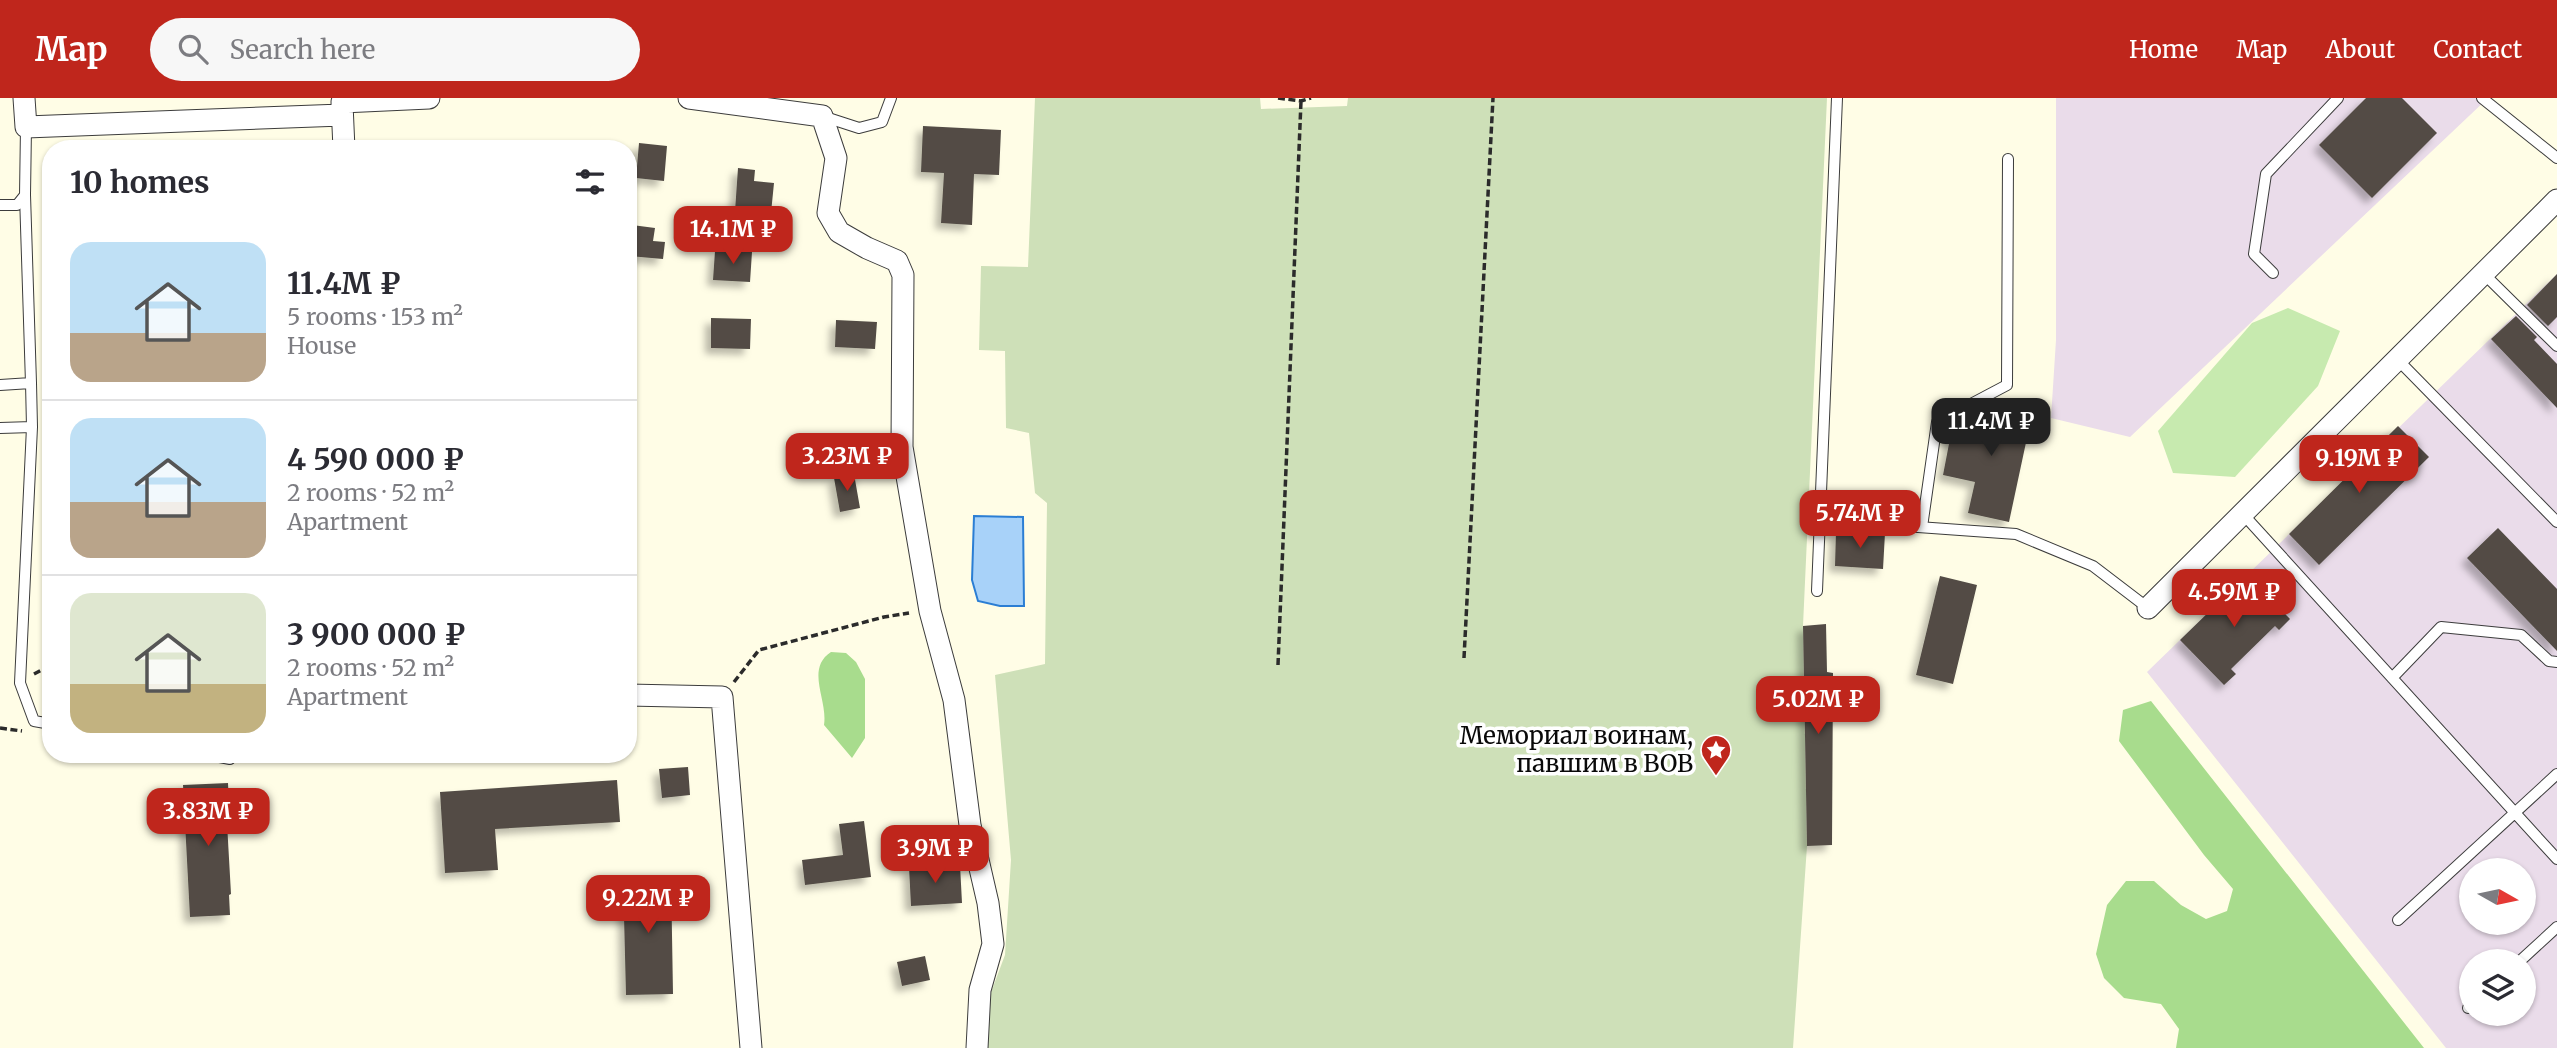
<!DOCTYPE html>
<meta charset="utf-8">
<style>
body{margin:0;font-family:Merriweather,serif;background:#f7f7f7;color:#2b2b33;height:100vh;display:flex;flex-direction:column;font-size:26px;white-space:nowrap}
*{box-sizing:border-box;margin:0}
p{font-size:23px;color:#7c7c81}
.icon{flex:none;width:38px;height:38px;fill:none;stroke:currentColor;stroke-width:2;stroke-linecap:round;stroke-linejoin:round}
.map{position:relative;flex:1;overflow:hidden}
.drawer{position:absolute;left:42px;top:42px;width:595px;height:623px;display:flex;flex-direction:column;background:#fff;border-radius:28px;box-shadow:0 2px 5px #0004}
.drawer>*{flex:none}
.needle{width:46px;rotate:99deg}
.controls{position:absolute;left:2459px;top:760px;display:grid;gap:14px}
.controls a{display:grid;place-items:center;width:77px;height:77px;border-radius:50%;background:#fff;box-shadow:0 2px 5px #0004;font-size:35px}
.price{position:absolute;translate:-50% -60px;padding:0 16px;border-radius:14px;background:#bf261c;color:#fff;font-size:23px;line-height:46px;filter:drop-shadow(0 2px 4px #0008)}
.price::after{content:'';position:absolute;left:50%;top:42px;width:21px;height:16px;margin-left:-10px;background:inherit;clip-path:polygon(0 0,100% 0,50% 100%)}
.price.current{background:#222;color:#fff}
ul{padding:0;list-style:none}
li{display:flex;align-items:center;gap:21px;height:175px;padding:0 28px}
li+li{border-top:2px solid #e1e1e2}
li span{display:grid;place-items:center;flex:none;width:196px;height:140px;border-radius:21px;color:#555}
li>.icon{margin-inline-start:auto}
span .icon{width:84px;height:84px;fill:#fffc;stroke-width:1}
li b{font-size:30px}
h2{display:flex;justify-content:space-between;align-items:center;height:84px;padding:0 28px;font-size:30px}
header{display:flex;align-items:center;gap:42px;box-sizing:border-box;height:98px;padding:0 35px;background:#bf261c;color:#fff}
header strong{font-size:33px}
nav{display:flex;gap:38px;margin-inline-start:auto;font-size:24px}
.search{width:490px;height:63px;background:#f7f7f7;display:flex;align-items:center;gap:18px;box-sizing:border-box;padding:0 24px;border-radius:38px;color:#7c7c81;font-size:26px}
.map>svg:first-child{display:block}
.industrial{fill:#eadcea;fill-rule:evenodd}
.green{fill:#c7eaaf}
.forest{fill:#a8dc8d}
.cemetery{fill:#cee0b8}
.water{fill:#a8d2f9;stroke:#2b7ed4;stroke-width:2}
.building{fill:#524c45;filter:url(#shadow)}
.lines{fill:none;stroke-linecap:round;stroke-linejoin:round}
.service-casing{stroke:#3c3c3c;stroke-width:12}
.minor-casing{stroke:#3c3c3c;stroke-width:23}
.path{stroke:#2b2b2b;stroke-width:3.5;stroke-dasharray:7 3.5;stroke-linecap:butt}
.service{stroke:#fff;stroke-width:10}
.minor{stroke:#fff;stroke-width:21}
.labels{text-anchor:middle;stroke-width:7;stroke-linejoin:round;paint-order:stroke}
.poi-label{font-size:24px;fill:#090909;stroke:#fff;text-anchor:end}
</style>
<header>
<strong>Map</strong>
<div class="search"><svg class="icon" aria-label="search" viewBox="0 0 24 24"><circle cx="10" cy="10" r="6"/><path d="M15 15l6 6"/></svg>Search here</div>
<nav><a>Home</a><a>Map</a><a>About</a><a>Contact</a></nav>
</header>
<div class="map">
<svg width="2557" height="950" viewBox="0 0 2557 950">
<defs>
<filter id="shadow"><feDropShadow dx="-6" dy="6" stdDeviation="3.5" flood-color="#0004"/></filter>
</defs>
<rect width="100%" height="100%" fill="#fffde6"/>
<!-- industrial -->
<path class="industrial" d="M2056 0H2488L2130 339 2051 320 2056 242Z
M2557 176V950H2446L2147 574ZM2471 772H2524V824H2471ZM2471 863H2524V915H2471Z"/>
<!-- green -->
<path class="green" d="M2288 210 2340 233 2318 288 2235 379 2173 375 2158 333 2252 225Z"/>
<!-- forest -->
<path class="forest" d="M831 554 846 555 856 564 865 581V640L852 660 824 627C828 602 805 571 831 554Z
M2151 603 2424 950H2176L2179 931 2161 906 2124 900 2104 880 2096 856 2107 807 2126 783H2154L2181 807 2206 821 2227 813 2233 791 2204 757 2119 643 2123 612Z"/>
<!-- cemetery -->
<path class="cemetery" d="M1035 0H1260L1261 11 1347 8 1348 0H1827L1803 528 1807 748 1793 950H985L987 905 1005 857 1011 762 995 577 1045 566 1047 405 1035 395 1029 335 1006 330 1005 253 979 252 981 168 1028 169Z"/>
<!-- water -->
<path class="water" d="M974 418 1023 419 1024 508H1000L978 503 972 482Z"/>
<!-- building -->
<path class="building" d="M2366 0H2402L2437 35 2372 100 2319 47Z
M923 28 1001 32 999 77 974 76 972 127 941 125 944 75 921 74Z
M639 45 667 48 664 83 636 80Z
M738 70 755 72 754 83 774 85 771 115 735 113Z
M632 127 655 130 653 143 665 144 663 161 629 158Z
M715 153 752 154 750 184 713 182Z
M2557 176V219L2548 228 2527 207Z
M2516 218 2537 239 2534 242 2557 266V310L2491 241Z
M711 220 751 221 750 251 711 250Z
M836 222 877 224 875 251 835 249Z
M2000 300 2034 307 2009 424 1968 415 1975 384 1943 377 1953 325 1989 333 1996 302Z
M2398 328 2429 359 2319 467 2289 436Z
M854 376 860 410 840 414 834 380Z
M2498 430 2557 491V553L2467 460Z
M1836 433 1885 435 1883 471 1835 468Z
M2247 477 2290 521 2279 532 2275 528 2231 571 2236 576 2224 587 2180 542Z
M1940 478 1977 487 1953 586 1916 577Z
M1826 526 1827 574 1833 575 1832 747 1807 748 1803 528Z
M688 669 690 697 662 700 659 671Z
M617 682 620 724 495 731 498 772 445 775 440 694Z
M228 685 229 709H238L239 725H227L231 796 229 797 230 817 190 819 183 687Z
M864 723 871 779 805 787 802 762 843 757 839 726Z
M960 767 962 805 911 808 909 769Z
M671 778 673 896 626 897 623 779Z
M925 858 930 882 902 888 897 864Z"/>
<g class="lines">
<!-- service casing -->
<g class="service-casing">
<path id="service" d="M2482 0 2557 60
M822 18 859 30 882 24 891 0
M25 97 31 285
M0 107H17L25 97 26 29
M2273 175 2254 156 2266 76 2338 0
M2483 175 2557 248
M2397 261 2557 424
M0 287 31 285 32 329 0 330
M32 329 20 585 34 623 51 626
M2242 415 2557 761
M1820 422 2016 436 2093 468 2148 510
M1922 429 1937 324 2007 287 2008 61
M1817 493 1837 0
M2392 580 2441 529 2521 537 2549 563 2557 564
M203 656 230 661
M2398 822 2557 676
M2520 863 2557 829
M2468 910 2471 907"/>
</g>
<!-- minor casing -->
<g class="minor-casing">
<path id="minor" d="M24 0 26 29 342 17
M689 0 822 18 836 60 828 115 839 134 867 150 897 163 903 177 902 349 930 513 954 602 970 727 988 805 993 846 980 892 977 950
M342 4 429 0
M342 6 344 51
M2148 510 2557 102
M628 597 722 599 751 950"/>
</g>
<!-- path -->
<path class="path" d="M1278 0 1301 3 1311 0
M1464 560 1493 0
M1278 567 1301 3
M34 576 51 567
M734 584 759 552 884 519 909 515
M0 630 22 633"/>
<!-- service -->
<use href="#service" class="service"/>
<!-- minor -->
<use href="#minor" class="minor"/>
</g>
<!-- icons -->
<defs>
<g id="sight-pin" transform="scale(1.575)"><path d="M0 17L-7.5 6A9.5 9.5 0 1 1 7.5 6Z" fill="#bf261c" stroke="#fff"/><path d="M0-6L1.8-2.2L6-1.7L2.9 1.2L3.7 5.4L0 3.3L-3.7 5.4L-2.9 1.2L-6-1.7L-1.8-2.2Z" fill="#fff"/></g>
</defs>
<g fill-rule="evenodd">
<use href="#sight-pin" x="1716" y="652"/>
</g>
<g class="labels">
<!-- poi labels -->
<g class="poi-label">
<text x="1693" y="646">Мемориал воинам,<tspan x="1693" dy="28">павшим в ВОВ</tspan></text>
</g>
</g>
</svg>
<div class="controls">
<a><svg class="needle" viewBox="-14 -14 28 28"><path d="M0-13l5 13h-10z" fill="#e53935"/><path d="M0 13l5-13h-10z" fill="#7c7c81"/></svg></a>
<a><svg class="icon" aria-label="layers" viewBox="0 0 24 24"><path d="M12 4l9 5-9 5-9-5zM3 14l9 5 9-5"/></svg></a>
</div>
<b class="price" style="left:733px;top:168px">14.1M ₽</b>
<b class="price current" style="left:1991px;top:360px">11.4M ₽</b>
<b class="price" style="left:847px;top:395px">3.23M ₽</b>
<b class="price" style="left:2359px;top:397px">9.19M ₽</b>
<b class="price" style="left:1860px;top:452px">5.74M ₽</b>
<b class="price" style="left:2234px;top:531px">4.59M ₽</b>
<b class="price" style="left:1818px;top:638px">5.02M ₽</b>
<b class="price" style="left:208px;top:750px">3.83M ₽</b>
<b class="price" style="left:935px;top:787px">3.9M ₽</b>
<b class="price" style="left:648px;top:837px">9.22M ₽</b>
<section class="drawer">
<h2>10 homes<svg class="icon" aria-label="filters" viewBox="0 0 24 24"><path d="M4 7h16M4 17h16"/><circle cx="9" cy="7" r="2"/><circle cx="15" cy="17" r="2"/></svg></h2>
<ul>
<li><span style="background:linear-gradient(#bfe0f5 65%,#b9a48a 0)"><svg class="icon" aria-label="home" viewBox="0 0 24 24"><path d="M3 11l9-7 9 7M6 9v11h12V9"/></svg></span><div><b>11.4M ₽</b><p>5 rooms · 153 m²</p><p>House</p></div></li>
<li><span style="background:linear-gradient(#bfe0f5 60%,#b9a48a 0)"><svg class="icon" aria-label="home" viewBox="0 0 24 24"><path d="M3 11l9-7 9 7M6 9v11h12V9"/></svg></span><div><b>4 590 000 ₽</b><p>2 rooms · 52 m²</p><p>Apartment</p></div></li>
<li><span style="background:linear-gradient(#dfe7d0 65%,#c2b280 0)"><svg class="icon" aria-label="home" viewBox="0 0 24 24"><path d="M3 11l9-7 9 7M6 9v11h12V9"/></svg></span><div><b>3 900 000 ₽</b><p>2 rooms · 52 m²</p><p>Apartment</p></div></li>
</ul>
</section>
</div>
